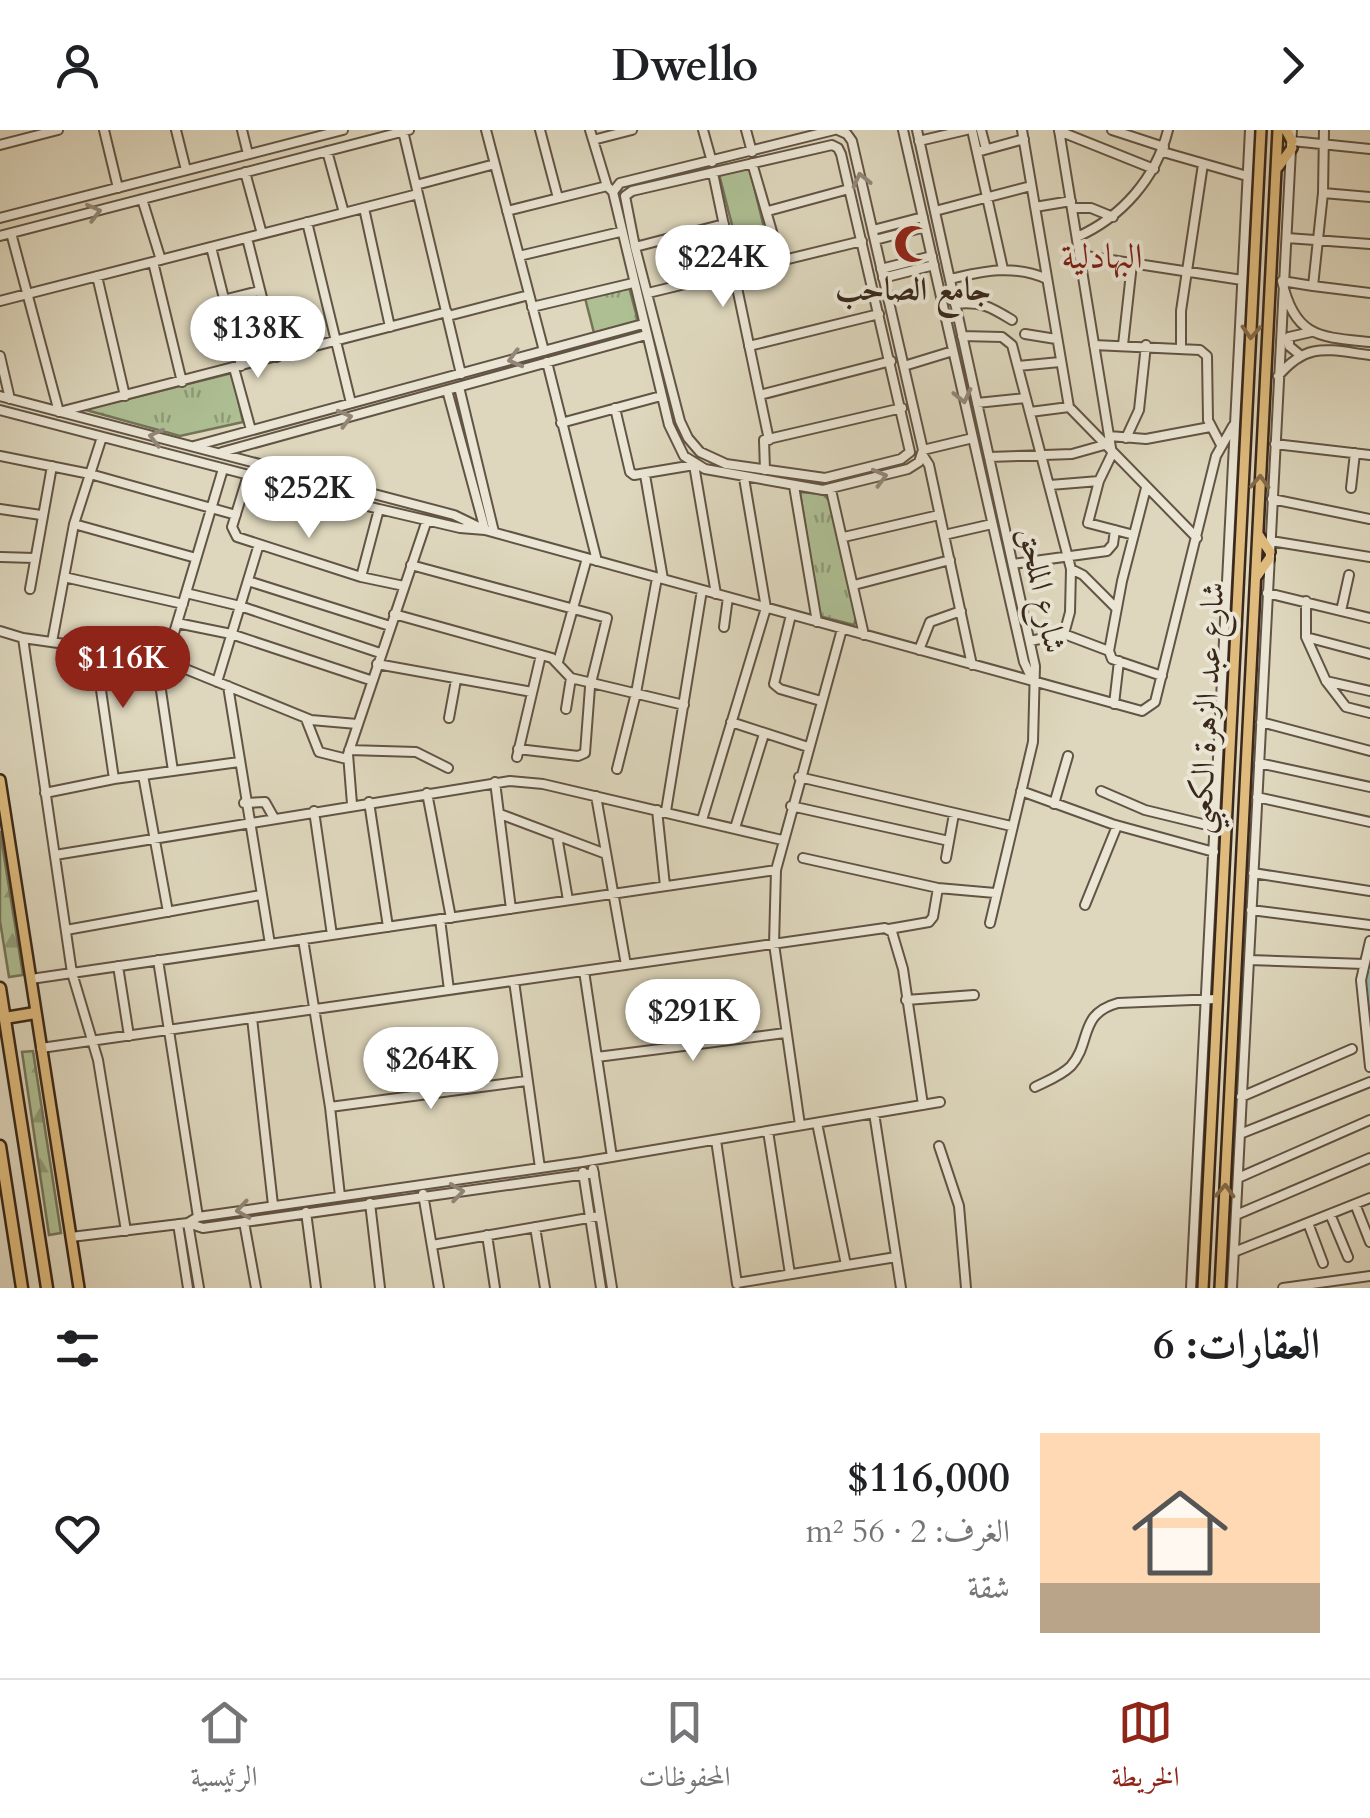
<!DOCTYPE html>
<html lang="ar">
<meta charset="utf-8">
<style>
body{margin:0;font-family:Cardo,Amiri,serif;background:#f2f2f2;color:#202124;direction:rtl;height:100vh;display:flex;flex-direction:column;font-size:38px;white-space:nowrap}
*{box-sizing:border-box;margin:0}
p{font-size:32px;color:#757577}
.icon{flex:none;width:55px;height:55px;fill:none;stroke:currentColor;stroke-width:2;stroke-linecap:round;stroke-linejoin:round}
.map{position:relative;height:1158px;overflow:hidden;direction:ltr}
.sheet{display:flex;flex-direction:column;background:#fff;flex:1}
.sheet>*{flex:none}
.price{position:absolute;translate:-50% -85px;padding:0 22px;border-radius:35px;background:#fff;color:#222;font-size:32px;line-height:65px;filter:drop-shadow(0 2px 5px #0008)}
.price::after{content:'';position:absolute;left:50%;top:60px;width:30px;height:22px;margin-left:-15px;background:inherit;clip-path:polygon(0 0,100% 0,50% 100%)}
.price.current{background:#8f2418;color:#fff}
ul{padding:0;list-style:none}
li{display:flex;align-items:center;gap:30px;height:250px;padding:0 50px}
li+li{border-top:2px solid #e0e0e0}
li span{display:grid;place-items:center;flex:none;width:280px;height:200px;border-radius:0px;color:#555}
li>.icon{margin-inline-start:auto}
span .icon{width:120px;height:120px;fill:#fffc;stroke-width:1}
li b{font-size:42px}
h2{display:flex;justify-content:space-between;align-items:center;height:120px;padding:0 50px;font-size:42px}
header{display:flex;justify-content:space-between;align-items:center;height:130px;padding:0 50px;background:#fff;font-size:45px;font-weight:600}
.tab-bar{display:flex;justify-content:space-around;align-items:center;height:140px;border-top:2px solid #e0e0e0;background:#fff;font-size:28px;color:#757577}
.tab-bar a{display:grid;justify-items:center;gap:5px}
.tab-bar .current{color:#8f2418}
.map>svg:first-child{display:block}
.grass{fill:url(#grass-tufts);stroke:#747458;stroke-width:2.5}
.forest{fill:url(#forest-firs);stroke:#747458;stroke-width:2.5}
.green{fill:#aebf94;stroke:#747458;stroke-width:2.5}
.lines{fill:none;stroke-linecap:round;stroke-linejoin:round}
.canal{stroke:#93bab0;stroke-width:8}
.minor-casing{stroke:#625444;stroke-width:12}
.major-casing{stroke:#39281b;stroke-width:14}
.highway-casing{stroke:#39281b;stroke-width:15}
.minor{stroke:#eae5d4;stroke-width:8}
.major{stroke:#dfbc7e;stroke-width:9}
.highway{stroke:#dfbc7e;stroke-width:10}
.oneway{stroke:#928678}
.oneway2{stroke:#846b48}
.labels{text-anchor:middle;stroke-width:8;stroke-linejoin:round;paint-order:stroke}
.poi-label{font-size:32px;font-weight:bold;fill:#39281b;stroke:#eae5d4}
.street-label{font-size:32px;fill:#39281b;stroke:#eae5d4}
.neighbourhood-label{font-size:35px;fill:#7a1f14;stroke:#eae5d4}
</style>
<header><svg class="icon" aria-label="forward" viewBox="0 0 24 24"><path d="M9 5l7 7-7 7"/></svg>Dwello<svg class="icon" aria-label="person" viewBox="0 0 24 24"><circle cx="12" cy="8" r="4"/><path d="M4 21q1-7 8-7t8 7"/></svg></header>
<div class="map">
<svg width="1370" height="1158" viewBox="0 0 1370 1158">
<defs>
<pattern id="grass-tufts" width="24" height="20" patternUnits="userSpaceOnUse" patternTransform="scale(2.5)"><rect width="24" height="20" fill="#aebf94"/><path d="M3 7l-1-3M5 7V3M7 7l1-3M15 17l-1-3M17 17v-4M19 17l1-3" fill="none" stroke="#8f9b78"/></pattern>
<pattern id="forest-firs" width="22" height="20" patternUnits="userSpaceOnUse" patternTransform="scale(2.5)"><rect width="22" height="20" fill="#aebf94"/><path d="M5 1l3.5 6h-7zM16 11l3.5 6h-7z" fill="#8f9b78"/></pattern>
</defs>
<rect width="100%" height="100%" fill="#ded7bd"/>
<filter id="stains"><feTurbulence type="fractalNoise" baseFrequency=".002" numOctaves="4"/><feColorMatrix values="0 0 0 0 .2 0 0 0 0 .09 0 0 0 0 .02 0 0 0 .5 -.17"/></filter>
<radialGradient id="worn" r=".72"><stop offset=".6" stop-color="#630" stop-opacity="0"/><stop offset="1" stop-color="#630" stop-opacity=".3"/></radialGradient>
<!-- grass -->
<path class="grass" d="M629 157 638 191 594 203 585 168Z
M232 243 243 292 180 306 86 280V276L115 272Z
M800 362 823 364 829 370 856 488 854 495 819 486Z"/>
<!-- forest -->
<path class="forest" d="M0 701 23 845 9 847 0 791Z
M33 921 61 1103 49 1105 22 922Z"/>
<!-- green -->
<path class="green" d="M749 36 771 126 742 134 719 44Z
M258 167 273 221 244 229 229 175Z"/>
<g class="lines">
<!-- canal -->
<path class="canal" d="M1370 845V883"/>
<!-- minor casing -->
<g class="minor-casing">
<path id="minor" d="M104 0 118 58
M176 0 186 40
M242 0 248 24
M486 0 544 221
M540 0 558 68
M590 0 607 56 613 62 669 295 684 326 705 339 823 360 908 339 919 332 923 320 852 11 847 4 838 0
M703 0 712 32
M746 0 752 22
M903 0 1024 532 1033 551
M917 0 1035 536 1033 612 990 793
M972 0 1003 139
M981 0 986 19
M1022 0 1069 277 1197 408
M1059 0 1112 324 1099 351 1088 393 1134 405
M1112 0 1164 17
M1324 0 1323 63 1313 156 1282 151C1295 208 1320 207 1370 212
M403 1 461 244
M1059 1 1154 39
M593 10 632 0
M919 11 966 0
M1292 11 1370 19
M0 15 58 0
M832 15 838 18 841 24 910 322 901 329 825 348 726 334 700 322 688 308 680 291 635 117 625 66 632 61Z
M327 21 344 83
M977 22 1024 9
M1163 22 1247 46
M752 33 780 129
M245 42 262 104
M713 43 769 310
M416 55 495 34
M613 62 620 53 834 0
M1323 63 1370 67
M142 69 161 130
M1035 77 1071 71
M364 78 390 197
M1072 78H1091L1113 87
M507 81 607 56
M768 81 849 59
M935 81 1031 56
M0 88 343 0
M307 92 351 273
M873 100 923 87
M11 103 59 282 447 182
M0 106 409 0
M1077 107C1122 87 1156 48 1168 0
M247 108 277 227
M1287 108 1370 114
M875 110 925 97
M211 117 241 236
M635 117 724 94
M1079 125 1242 150
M519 126 620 102
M153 132 182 252
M881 139 932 126
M97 146 125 266
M883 148 934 135
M950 149C983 141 1014 134 1047 149
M1313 156 1370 163
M648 163 862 111
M223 170 259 161
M0 171 418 64
M955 174C981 171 991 177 1012 190
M532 177 633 153
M448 186 529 165
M1025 204 1056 209
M962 206 1002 207 1012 215 1071 439 1070 482 1064 504
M1094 215 1200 220 1207 226 1208 290 1221 315
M1123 215 1132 134
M749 216 879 184
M1181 217V181L1203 34
M1300 225 1289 216V207L1311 202
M0 226 10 269
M547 232 597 431
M904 236 953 221
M1018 236 1060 232
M234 238 251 300
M1278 246C1308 211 1328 220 1370 225
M459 257 494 402
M447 260 485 400
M760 265 891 231
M0 266 454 385 485 400
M977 273 1026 268
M615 278 630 342 634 345 694 335 716 464
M0 280 379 379 460 398 485 400 1142 581 1155 572 1216 326 1233 296
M1030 282 1069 277
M561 293 661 266
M1109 306 1146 309 1210 297
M1126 308 1139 280 1146 215
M1275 314 1370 325
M194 316 643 194
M923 320 973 308
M222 322 646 205
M922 324 929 335 972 535
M0 326 90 344 236 385
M989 327 1072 324 1104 315
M765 340 764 310 902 278
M248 345 232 397 237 407 361 447 404 456
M645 345 663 449
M1050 355 1099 351
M794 356 817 492
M1146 358 1122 451 1109 521 1112 529 1162 546
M1351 358 1355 323
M831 360 864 505
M1272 369 1370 389
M0 379 41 385
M74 394 196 428
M944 405 992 394
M844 407 939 385
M1271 411 1370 427
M1 427 34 428
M1013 434 1107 421 1113 414 1115 400
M411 435 607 488 590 557 585 623 578 626 518 619
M1071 439 1083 445 1116 478
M64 447 183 474
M361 447 379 379
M248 451 390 496
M854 455 950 430
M30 459 52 336
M186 463 240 476 380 523
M1267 463 1370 488
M1306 471V507L1370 524
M1341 481 1349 445
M394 484 552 528 571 548 566 579
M791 485 774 554 780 559 821 571
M177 493 231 504 370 550
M724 497 728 467
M0 501 23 508 156 527 311 590 357 594
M174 503 223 339
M1306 507 1326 551 1346 577 1370 583
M23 508 72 843 98 930 126 1101
M1030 511 1064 504 1109 521
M52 512 74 394 102 307
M95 519 114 649
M919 520 930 492 961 481
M156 527 173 641
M558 532 587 428
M377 534 532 562
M571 548 684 575
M1326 551 1370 561
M217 552 259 414
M228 556 270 814
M1114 574 1119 531
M449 588 456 550
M306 589 319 622 347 629
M731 592 808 617
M1261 592 1370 621
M349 620 416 622 448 638
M517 627 541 525
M1259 633 1370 657
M617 639 636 563 657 448
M143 645 168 782
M799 647 1011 696
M495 652 511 779
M1021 661 1112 694 1214 722
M1101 661 1145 680 1215 697
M45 663 114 649 239 632
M427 663 451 788
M596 666 626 835
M1257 667 1370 692
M369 672 388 797
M244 673 265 672 274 688
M352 674 348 624 427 390
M1054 674 1068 626
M791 676 949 711
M657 680 665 756
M314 681 332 805
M666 681 702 460
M500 684 606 724
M702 690 766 478 744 348
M735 698 764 604
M557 706 568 770
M55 725 510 651 543 654 782 710
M803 728 938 758 995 763
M946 728 954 684
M1253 743 1370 761
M1085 775 1117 696
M1251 780 1370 795
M440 789 449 860
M889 799 929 792 933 787 938 758
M66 800 261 765
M303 809 330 977 340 1066
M1370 811 1361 850 1370 937
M158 830 198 1087
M1249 830 1364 834
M118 836 129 906
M584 841 612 1027
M31 849 776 740
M514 851 540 1038
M906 870 974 865
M252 888 273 1075
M41 918 885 798 892 802 903 839 923 975
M597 927 785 903
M1035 957C1047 951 1061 946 1071 936 1092 912 1078 884 1118 873L1217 869
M1241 967 1352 919
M330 977 526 951
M874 983 901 1158
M817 993 846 1135
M800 995 774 814 776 740 842 499
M768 1001 790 1144
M1240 1004 1370 952
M716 1010 737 1154
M939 1016 959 1076 966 1158
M593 1039 612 1158
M583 1042 601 1158
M1238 1048 1370 990
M423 1064 439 1158
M370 1073 380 1158
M1355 1074 1370 1112
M306 1082 316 1158
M1330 1084 1348 1127
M1236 1085 1370 1028
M244 1092 256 1158
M188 1093 203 1098 594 1043
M188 1093 199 1158
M1308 1093 1323 1133
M178 1094 188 1158
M535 1097 545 1158
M487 1105 495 1158
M71 1107 188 1093 198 1087 582 1032 940 972
M432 1115 600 1086
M1234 1122 1370 1068
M737 1153 896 1127
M1191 1158 1250 0
M1232 1158 1292 0
M1283 1158 1370 1146"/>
</g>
<!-- major casing -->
<g class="major-casing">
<path id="major" d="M1286 0 1292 11
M1278 37 1292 18
M1258 404 1270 422
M1257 446 1269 429
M0 650 79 1158
M1203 1158 1261 0
M1220 1158 1278 0"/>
</g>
<!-- highway casing -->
<g class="highway-casing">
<path id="highway" d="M0 858 47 1158
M5 888 35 883
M0 1016 22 1158"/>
</g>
<!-- minor -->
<use href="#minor" class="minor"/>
<!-- major -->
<use href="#major" class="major"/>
<!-- highway -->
<use href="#highway" class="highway"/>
</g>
<!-- one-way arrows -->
<defs><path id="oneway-chevron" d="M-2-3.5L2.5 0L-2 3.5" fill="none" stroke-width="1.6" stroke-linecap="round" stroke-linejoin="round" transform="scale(2.5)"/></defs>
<g class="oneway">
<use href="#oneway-chevron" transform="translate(861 50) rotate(-103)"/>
<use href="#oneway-chevron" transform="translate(94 82) rotate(-14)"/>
<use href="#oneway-chevron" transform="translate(515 229) rotate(165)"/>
<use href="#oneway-chevron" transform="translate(963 266) rotate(77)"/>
<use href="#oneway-chevron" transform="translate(345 288) rotate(-15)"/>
<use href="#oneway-chevron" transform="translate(156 307) rotate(-166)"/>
<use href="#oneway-chevron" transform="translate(880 347) rotate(-15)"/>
<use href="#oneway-chevron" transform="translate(457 1062) rotate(-8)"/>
<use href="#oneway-chevron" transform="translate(243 1080) rotate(171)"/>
</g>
<g class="oneway2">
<use href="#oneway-chevron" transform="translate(1251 202) rotate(93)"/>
<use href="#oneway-chevron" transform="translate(1260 352) rotate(-87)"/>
<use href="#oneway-chevron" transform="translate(1225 1061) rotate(-87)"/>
</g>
<!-- icons -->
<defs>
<g id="mosque-bare" transform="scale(3)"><path d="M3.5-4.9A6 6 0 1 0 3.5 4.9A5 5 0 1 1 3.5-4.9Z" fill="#8f2418" stroke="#eae5d4" stroke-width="2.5" paint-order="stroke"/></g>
</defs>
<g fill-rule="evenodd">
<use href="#mosque-bare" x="913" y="114"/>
</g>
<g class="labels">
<!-- poi labels -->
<g class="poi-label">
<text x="913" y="170">جامع الصاحب</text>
</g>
<!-- street labels -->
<g class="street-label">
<text transform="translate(1043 460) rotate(78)" y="11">شارع الملحق</text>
<text transform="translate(1206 578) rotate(-87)" y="11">شارع عبد الزهرة الكعبي</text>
</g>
<!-- neighbourhood labels -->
<g class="neighbourhood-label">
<text x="1102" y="138">البهادلية</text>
</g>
</g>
<rect width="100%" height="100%" filter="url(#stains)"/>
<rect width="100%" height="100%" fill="url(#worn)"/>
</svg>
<b class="price" style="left:723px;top:180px">$224K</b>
<b class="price" style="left:258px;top:251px">$138K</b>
<b class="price" style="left:309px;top:411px">$252K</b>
<b class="price current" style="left:123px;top:581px">$116K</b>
<b class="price" style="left:693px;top:934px">$291K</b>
<b class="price" style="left:431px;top:982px">$264K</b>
</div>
<section class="sheet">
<h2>العقارات: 6<svg class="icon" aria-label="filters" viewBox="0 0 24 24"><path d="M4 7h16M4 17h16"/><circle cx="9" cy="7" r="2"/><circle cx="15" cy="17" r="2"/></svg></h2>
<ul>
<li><span style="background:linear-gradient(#ffd9b3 75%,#b9a48a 0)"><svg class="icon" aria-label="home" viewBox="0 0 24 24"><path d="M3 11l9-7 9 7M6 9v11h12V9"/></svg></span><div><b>$116,000</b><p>الغرف: 2 · 56 m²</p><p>شقة</p></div><svg class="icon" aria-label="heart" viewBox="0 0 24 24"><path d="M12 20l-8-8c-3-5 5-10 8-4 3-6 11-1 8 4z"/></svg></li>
</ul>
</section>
<nav class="tab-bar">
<a class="current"><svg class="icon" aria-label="map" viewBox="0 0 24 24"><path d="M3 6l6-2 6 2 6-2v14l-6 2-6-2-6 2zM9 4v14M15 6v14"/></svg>الخريطة</a>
<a><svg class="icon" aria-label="saved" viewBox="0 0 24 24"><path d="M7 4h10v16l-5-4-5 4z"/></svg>المحفوظات</a>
<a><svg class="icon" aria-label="home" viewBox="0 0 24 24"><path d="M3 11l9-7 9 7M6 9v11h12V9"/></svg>الرئيسية</a>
</nav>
